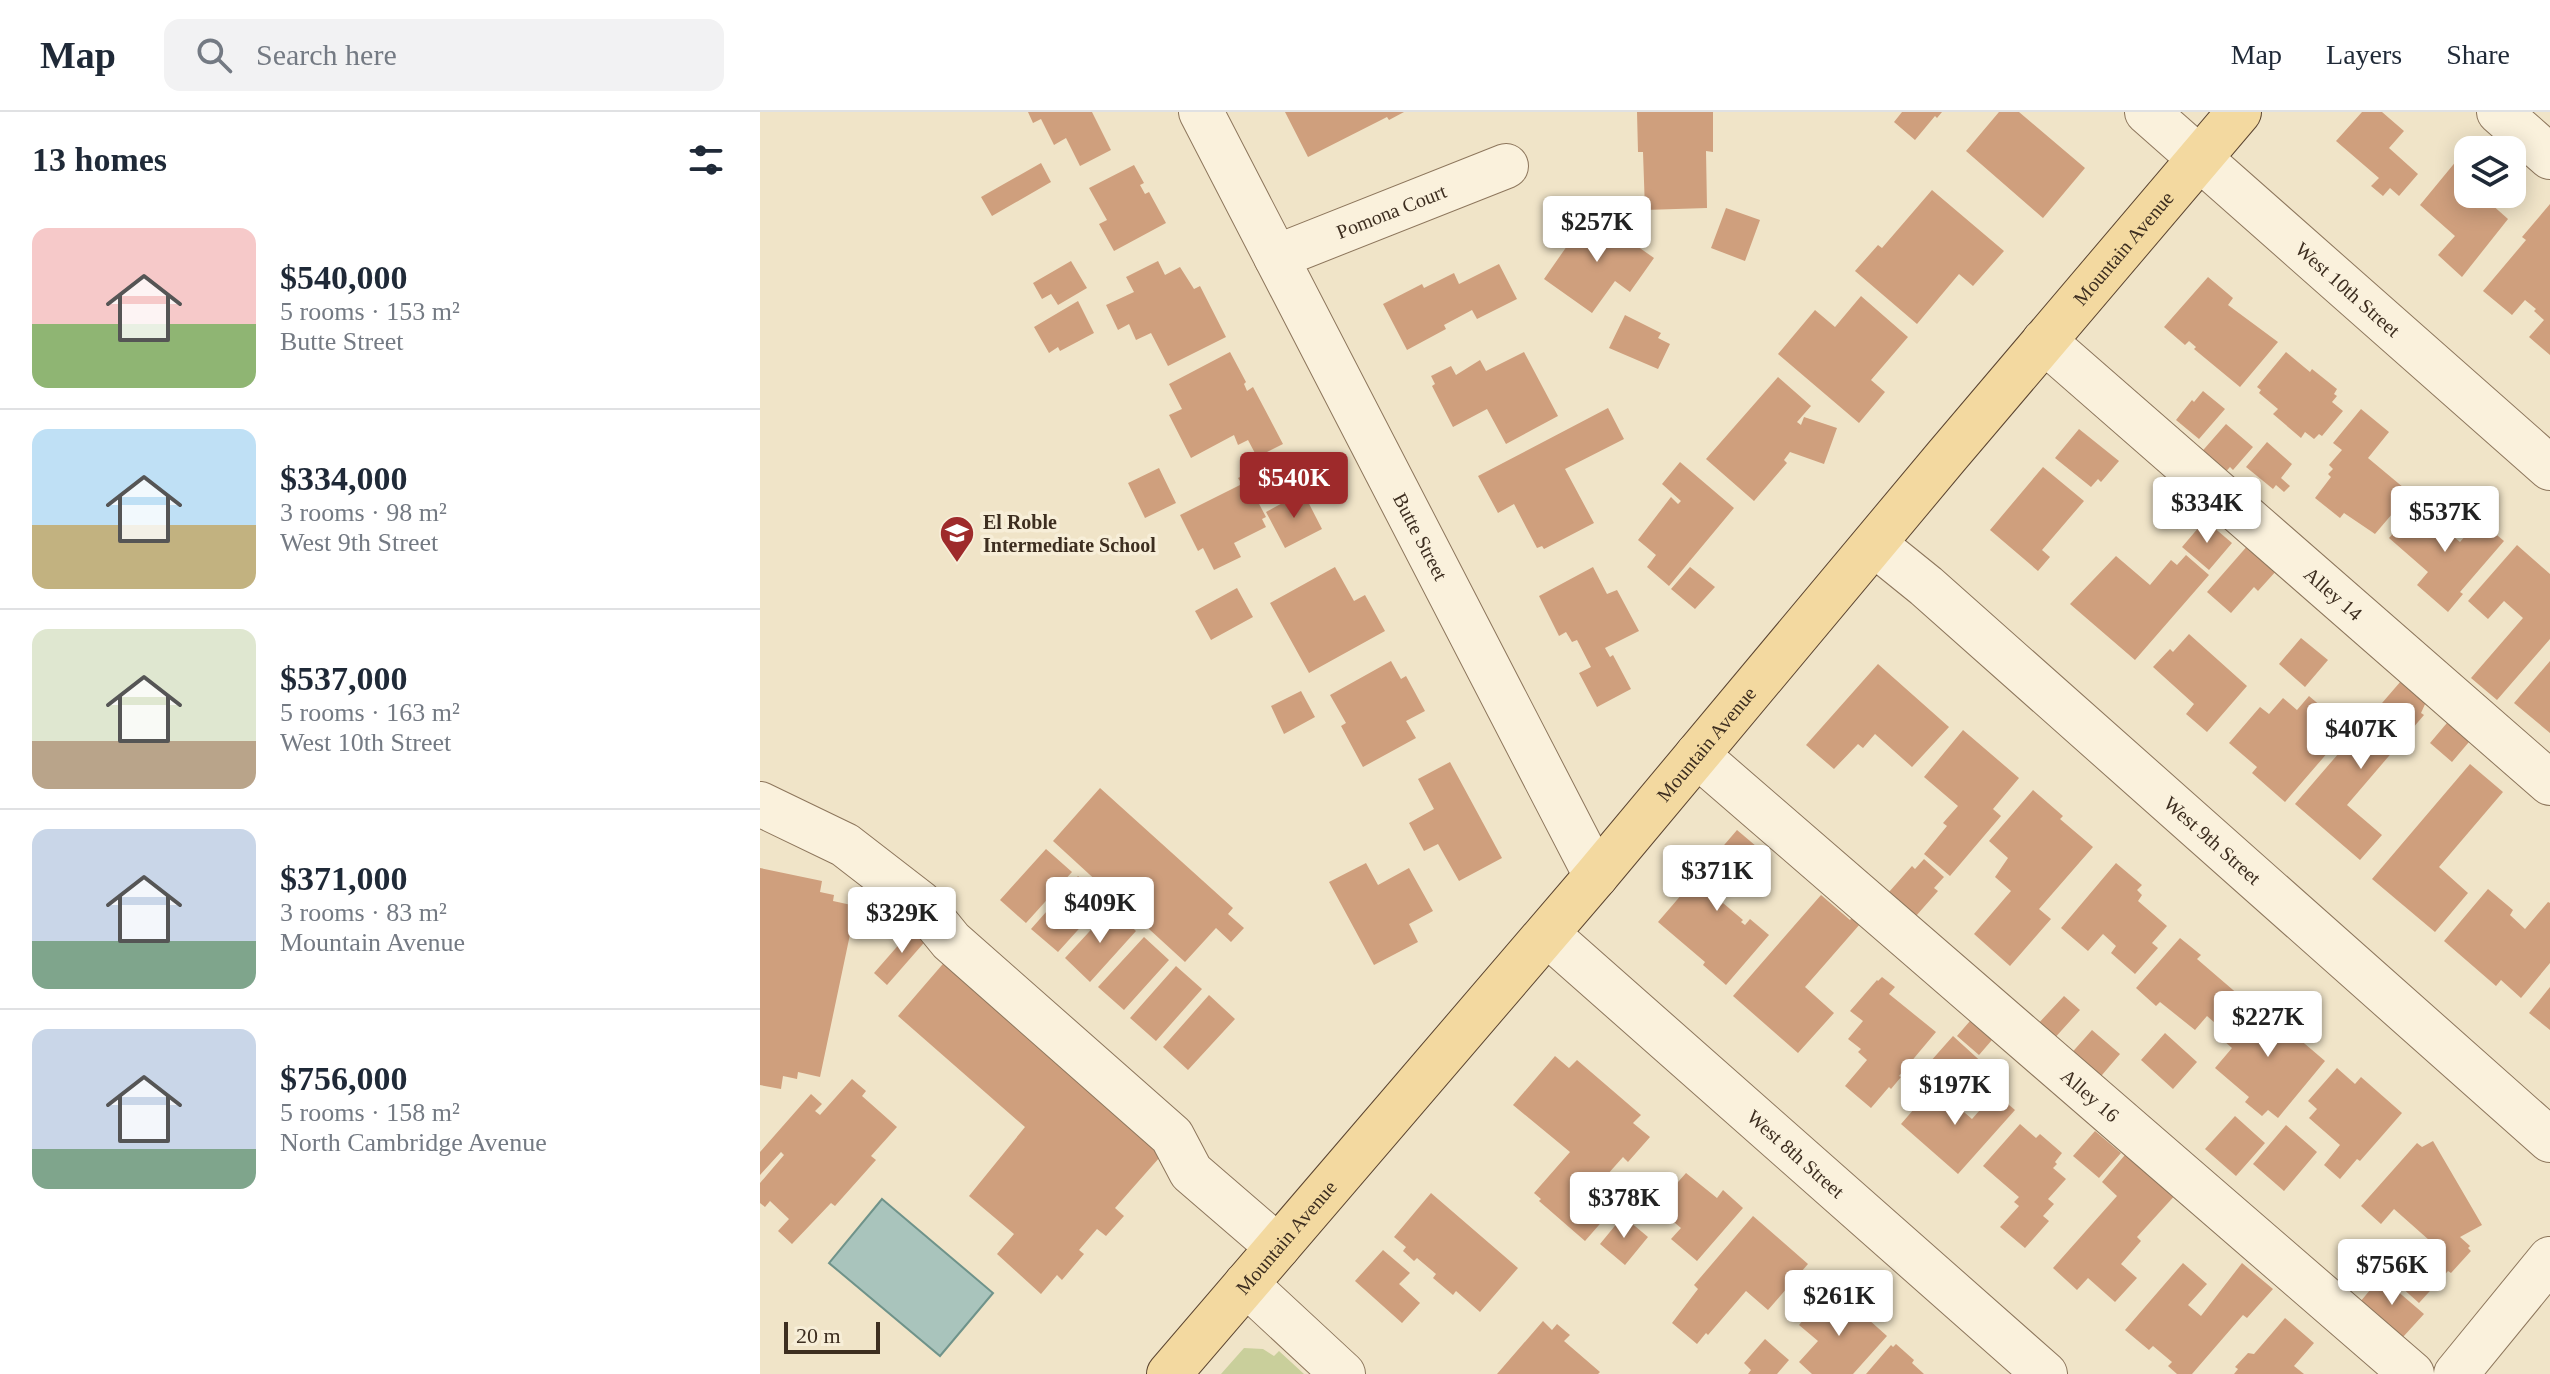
<!DOCTYPE html>
<meta charset="utf-8">
<style>
body{margin:0;font-family:Georgia,serif;background:#f2f2f3;color:#1f2937;height:100vh;display:flex;flex-direction:column;font-size:30px;white-space:nowrap}
*{box-sizing:border-box;margin:0}
p{font-size:26px;color:#747a83}
.icon{flex:none;width:44px;height:44px;fill:none;stroke:currentColor;stroke-width:2;stroke-linecap:round;stroke-linejoin:round}
.map{position:relative;flex:1;overflow:hidden}
.sheet{display:flex;flex-direction:column;background:#fff;width:760px}
.sheet>*{flex:none}
.fabs{position:absolute;left:1694px;top:24px;display:grid;gap:16px}
.fabs a{display:grid;place-items:center;width:72px;height:72px;border-radius:16px;background:#fff;box-shadow:0 4px 20px #0003;font-size:40px}
.scale{position:absolute;left:24px;bottom:20px;width:96px;box-sizing:border-box;padding-left:8px;border:4px solid #3d2e20;border-top:0;font-size:22px;line-height:28px;white-space:nowrap;color:#3d2e20;-webkit-text-stroke:6px #f7eed8;paint-order:stroke}
.price{position:absolute;translate:-50% -68px;padding:0 18px;border-radius:8px;background:#fff;color:#222;font-size:26px;line-height:52px;filter:drop-shadow(0 2px 4px #0008)}
.price::after{content:'';position:absolute;left:50%;top:48px;width:24px;height:18px;margin-left:-12px;background:inherit;clip-path:polygon(0 0,100% 0,50% 100%)}
.price.on{background:#9e2a2b;color:#fff}
ul{padding:0;list-style:none}
li{display:flex;align-items:center;gap:24px;height:200px;padding:0 32px}
li+li{border-top:2px solid #e0e1e3}
li span{display:grid;place-items:center;flex:none;width:224px;height:160px;border-radius:16px;color:#555}
li>.icon{margin-inline-start:auto}
span .icon{width:96px;height:96px;fill:#fffc;stroke-width:1}
li b{font-size:34px}
h2{display:flex;justify-content:space-between;align-items:center;height:96px;padding:0 32px;font-size:34px}
header{display:flex;align-items:center;gap:48px;box-sizing:border-box;height:112px;padding:0 40px;background:#fff;border-bottom:2px solid #e0e1e3}
header strong{font-size:38px}
nav{display:flex;gap:44px;margin-inline-start:auto;font-size:28px}
.search{width:560px;height:72px;background:#f2f2f3;display:flex;align-items:center;gap:20px;box-sizing:border-box;padding:0 28px;border-radius:16px;color:#747a83;font-size:30px}
main{display:flex;flex:1;min-height:0}
.map>svg:first-child{display:block}
.green{fill:#c9cf9b}
.water{fill:#a9c4bc;stroke:#6f938a;stroke-width:2}
.building{fill:#cf9f7d}
.lines{fill:none;stroke-linecap:round;stroke-linejoin:round}
.minor-casing{stroke:#8d765c;stroke-width:46}
.major-casing{stroke:#5b4430;stroke-width:46}
.minor{stroke:#faf1dc;stroke-width:44}
.major{stroke:#f3d9a0;stroke-width:44}
.labels{text-anchor:middle;stroke-width:7;stroke-linejoin:round;paint-order:stroke}
.street-label{font-size:20px;fill:#3d2e20;stroke:#f7eed8}
.poi-label{font-size:20px;font-weight:bold;fill:#3d2e20;stroke:#f7eed8;text-anchor:start}
</style>
<header>
<strong>Map</strong>
<div class="search"><svg class="icon" aria-label="search" viewBox="0 0 24 24"><circle cx="10" cy="10" r="6"/><path d="M15 15l6 6"/></svg>Search here</div>
<nav><a>Map</a><a>Layers</a><a>Share</a></nav>
</header>
<main>
<section class="sheet">
<h2>13 homes<svg class="icon" aria-label="filters" viewBox="0 0 24 24"><path d="M4 7h16M4 17h16"/><circle cx="9" cy="7" r="2"/><circle cx="15" cy="17" r="2"/></svg></h2>
<ul>
<li><span style="background:linear-gradient(#f6c9c9 60%,#8fb573 0)"><svg class="icon" aria-label="home" viewBox="0 0 24 24"><path d="M3 11l9-7 9 7M6 9v11h12V9"/></svg></span><div><b>$540,000</b><p>5 rooms · 153 m²</p><p>Butte Street</p></div></li>
<li><span style="background:linear-gradient(#bfe0f5 60%,#c2b280 0)"><svg class="icon" aria-label="home" viewBox="0 0 24 24"><path d="M3 11l9-7 9 7M6 9v11h12V9"/></svg></span><div><b>$334,000</b><p>3 rooms · 98 m²</p><p>West 9th Street</p></div></li>
<li><span style="background:linear-gradient(#dfe7d0 70%,#b9a48a 0)"><svg class="icon" aria-label="home" viewBox="0 0 24 24"><path d="M3 11l9-7 9 7M6 9v11h12V9"/></svg></span><div><b>$537,000</b><p>5 rooms · 163 m²</p><p>West 10th Street</p></div></li>
<li><span style="background:linear-gradient(#c9d6e8 70%,#7fa58c 0)"><svg class="icon" aria-label="home" viewBox="0 0 24 24"><path d="M3 11l9-7 9 7M6 9v11h12V9"/></svg></span><div><b>$371,000</b><p>3 rooms · 83 m²</p><p>Mountain Avenue</p></div></li>
<li><span style="background:linear-gradient(#c9d6e8 75%,#7fa58c 0)"><svg class="icon" aria-label="home" viewBox="0 0 24 24"><path d="M3 11l9-7 9 7M6 9v11h12V9"/></svg></span><div><b>$756,000</b><p>5 rooms · 158 m²</p><p>North Cambridge Avenue</p></div></li>
</ul>
</section>
<div class="map">
<svg width="1790" height="1262" viewBox="0 0 1790 1262">
<rect width="100%" height="100%" fill="#f0e4c8"/>
<!-- green -->
<path class="green" d="M484 1236 503 1237 514 1244 519 1239 544 1262H461Z"/>
<!-- water -->
<path class="water" d="M122 1087 233 1181 180 1244 69 1151Z"/>
<!-- building -->
<path class="building" d="M268 0H332L351 38 320 54 306 26 294 33 281 7 273 11Z
M525 0H644L629 8 627 5 548 45Z
M877 0H953V40L946 39 947 96 885 98 883 40H878Z
M1142 0H1182L1177 6 1175 4 1155 28 1134 10Z
M1239 0H1259L1325 56 1283 106 1206 39Z
M1602 0H1622L1644 19 1629 36 1658 62 1639 84 1630 76 1623 84 1611 74 1619 66 1576 29Z
M1702 42 1708 47V82H1738L1730 91 1748 107 1702 165 1678 143 1695 124 1660 93Z
M281 51 291 70 232 104 221 85Z
M374 53 384 71 380 73 385 82 389 80 406 111 354 139 339 112 347 108 329 76Z
M1172 78 1244 139 1213 174 1199 162 1157 212 1095 159 1118 133 1122 136Z
M1790 92V243L1769 225 1784 208 1774 199 1776 197 1765 188 1752 203 1723 179 1766 128 1762 125Z
M966 96 1000 108 985 149 951 136Z
M830 101 894 146 870 180 855 169 832 201 784 167Z
M311 149 327 176 298 193 291 182 282 187 273 171Z
M398 149 405 163 420 155 434 177 440 174 466 225 408 254 391 221 376 228 369 212 358 218 346 193 374 180 366 165Z
M739 152 757 187 717 207 712 198 684 213 686 217 647 238 623 192 662 172 664 176 694 161 699 172Z
M1448 165 1473 186 1468 193 1518 230 1480 275 1434 237 1436 235 1429 229 1425 233 1404 215Z
M1101 184 1148 225 1111 268 1125 280 1099 311 1018 242 1055 198 1075 215Z
M318 189 334 221 300 239 298 235 289 241 274 215Z
M865 203 901 221 898 226 910 232 898 257 849 236Z
M470 240 486 270 484 272 487 279 493 275 523 332 497 345 488 328 478 333 474 323 431 346 409 303 422 297 409 272Z
M764 240 798 304 746 332 727 297 693 315 672 274 675 272 671 264 691 254 696 263 720 248 726 259Z
M1526 240 1550 260 1552 257 1577 277 1574 282 1577 284 1572 290 1583 299 1562 324 1559 322 1554 327 1545 320 1541 326 1513 302 1518 297 1499 281 1501 278 1497 275Z
M1018 265 1051 294 1037 310 1041 313 1044 305 1077 316 1064 352 1030 340 1024 348 1027 351 994 389 946 347Z
M1443 279 1465 297 1439 327 1416 308 1432 288 1434 290Z
M848 296 864 327 805 357 834 411 784 437 782 434 777 436 754 392 738 401 718 364Z
M1601 297 1629 320 1608 346 1650 381 1615 422 1584 401 1580 406 1555 386 1571 365 1568 362 1573 357 1569 353 1582 338 1573 331Z
M1466 312 1493 335 1473 358 1470 355 1462 364 1438 344Z
M1319 317 1359 349 1341 370 1338 367 1331 375 1295 346Z
M1507 330 1532 352 1521 366 1530 374 1524 380 1516 373 1513 377 1486 355Z
M920 350 974 396 909 474 887 455 896 443 878 428 911 385 918 392 921 389 902 372Z
M504 354 517 379 497 388 506 405 502 407 506 415 474 431 481 445 454 458 443 436 438 439 420 403 482 372 478 366Z
M1283 355 1324 389 1282 438 1290 445 1278 459 1230 418Z
M399 356 416 391 385 406 368 371Z
M543 380 562 417 525 436 506 400Z
M1657 395 1665 402 1669 398 1683 411 1681 414 1700 430 1719 408 1744 429 1700 480 1703 482 1688 500 1657 473 1668 460 1629 426Z
M1445 408 1472 431 1449 458 1422 435Z
M1489 432 1517 458 1498 479 1494 475 1471 501 1447 480Z
M1757 433 1790 462V527L1737 588 1711 566 1763 506 1744 489 1728 507 1708 489Z
M1426 443 1449 463 1375 548 1310 492 1356 444 1390 473 1411 448 1417 453Z
M575 455 594 489 605 483 625 519 549 561 510 491Z
M833 455 847 482 857 478 879 519 845 536 850 545 853 543 871 577 837 595 819 561 831 555 817 528 812 530 806 520 799 524 779 484Z
M930 455 955 475 935 497 911 477Z
M477 476 493 505 451 528 435 499Z
M1429 522 1487 574 1447 620 1426 602 1434 592 1393 555 1410 537 1413 540Z
M1541 526 1568 548 1545 575 1519 552Z
M631 549 641 567 646 564 665 599 646 609 656 626 603 655 581 614 586 611 570 583Z
M1790 549V621L1754 591Z
M1118 552 1189 615 1152 655 1115 622 1103 636 1098 632 1074 657 1046 633Z
M1641 569 1666 590 1661 601 1664 603 1587 693 1622 723 1600 748 1535 692Z
M541 579 555 605 524 622 511 594Z
M1549 584 1569 601 1559 612 1567 619 1558 629 1569 639 1525 690 1492 661 1497 655 1469 631 1500 595 1509 602 1523 586 1537 598Z
M1692 605 1714 624 1692 650 1670 631Z
M1203 618 1259 666 1233 697 1241 704 1190 764 1164 742 1187 714 1183 711 1198 694 1164 665Z
M690 650 742 746 699 769 678 732 664 739 649 711 674 697 658 667Z
M1710 652 1743 680 1679 755 1708 781 1675 820 1612 767Z
M340 676 473 796 468 802 484 816 471 830 456 816 425 850 293 729Z
M1273 678 1303 704 1300 707 1333 735 1279 797 1291 807 1250 854 1214 822 1251 779 1235 765 1248 746 1229 729Z
M977 718 1003 740 973 776 969 772 955 787 961 793 963 791 983 808 981 810 985 813 990 807 1009 823 966 873 943 853 945 850 898 810Z
M286 737 312 760 266 811 240 788Z
M1164 747 1184 765 1174 776 1178 779 1156 804 1129 780 1152 754 1155 757Z
M606 751 618 773 649 756 673 799 649 812 658 830 614 853 569 770Z
M1356 751 1382 773 1377 778 1382 783 1378 789 1407 814 1392 831 1398 836 1375 862 1351 841 1356 834 1343 822 1328 839 1301 816Z
M0 756 62 769 60 780 74 783 73 789 96 794 60 965 38 960 37 967 23 964 21 977 0 973Z
M318 764 345 788 298 840 271 817Z
M1728 777 1753 798 1750 803 1765 817 1788 790 1790 791V851L1761 886 1741 868 1736 874 1684 829Z
M1061 783 1090 808 1092 806 1100 812 1045 875 1074 901 1038 941 973 884Z
M351 796 376 819 330 870 305 846Z
M156 813 169 825 127 873 114 861Z
M384 825 409 848 364 898 338 875Z
M1420 826 1441 843 1437 847 1487 890 1463 918 1447 904 1435 918 1400 890 1396 894 1376 876Z
M188 846 407 1037 355 1096 364 1104 346 1124 337 1117 319 1138 324 1142 302 1168 297 1163 281 1182 237 1142 254 1122 209 1084 265 1015 138 904Z
M416 854 442 877 396 929 370 906Z
M1122 865 1135 875 1129 882 1176 920 1139 964 1141 965 1131 977 1129 975 1111 996 1085 974 1107 948 1098 940 1101 937 1088 927 1103 909 1090 899 1117 868 1118 869Z
M1790 875V918L1769 901Z
M1505 880 1533 904 1525 915 1565 949 1518 1006 1508 998 1502 1004 1485 990 1489 985 1455 956 1472 936 1464 929Z
M449 883 475 907 428 958 403 935Z
M1304 884 1320 898 1292 929 1276 914Z
M1216 902 1238 921 1219 943 1197 924Z
M1332 918 1360 942 1336 970 1308 945Z
M1405 921 1437 950 1413 977 1381 948Z
M1193 924 1227 955 1204 981 1170 950Z
M795 944 809 956 817 948 881 1003 873 1011 890 1025 868 1050 863 1045 839 1072 859 1090 825 1129 779 1089 781 1087 774 1081 810 1040 753 993Z
M1577 956 1595 972 1601 965 1642 1001 1600 1049 1597 1047 1580 1067 1564 1053 1580 1033 1549 1006 1557 997 1548 989Z
M92 967 106 979 102 984 137 1015 111 1044 116 1048 75 1094 71 1091 32 1132 18 1119 29 1107 10 1089 5 1095 0 1091V1071L24 1043 21 1040 0 1063V1040L51 982 62 992 55 999 60 1003Z
M1174 974 1212 1007 1235 981 1255 998 1198 1062 1141 1012Z
M1475 1004 1505 1031 1476 1064 1445 1037Z
M1260 1012 1276 1026 1280 1022 1302 1041 1295 1050 1297 1052 1293 1056 1306 1067 1288 1087 1294 1092 1283 1104 1289 1109 1265 1136 1240 1115 1259 1094 1254 1090 1259 1085 1223 1054Z
M1526 1013 1557 1040 1524 1079 1493 1052Z
M1335 1019 1361 1041 1339 1066 1313 1044Z
M1673 1029 1722 1113 1700 1125 1710 1134 1708 1136 1711 1139 1691 1161 1688 1159 1659 1191 1640 1174 1642 1172 1635 1166 1669 1128 1634 1097 1621 1112 1601 1094 1657 1031 1662 1035Z
M1370 1037 1418 1080 1377 1125 1381 1129 1361 1152 1377 1166 1355 1190 1328 1166 1317 1178 1293 1156 1357 1084 1342 1070Z
M926 1061 957 1086 963 1078 983 1096 937 1149 911 1127 921 1116 896 1095Z
M671 1081 758 1156 720 1200 696 1179 693 1183 673 1166 676 1162 657 1146 654 1149 643 1139 646 1135 634 1125Z
M863 1104 888 1125 865 1153 840 1132Z
M993 1104 1048 1152 1008 1198 986 1179 948 1223 946 1221 937 1232 912 1211 938 1177 934 1173Z
M623 1138 650 1161 639 1172 660 1191 642 1211 595 1169Z
M1423 1151 1447 1172 1428 1193 1441 1204 1482 1151 1513 1177 1487 1206 1483 1203 1432 1262H1417L1408 1254 1412 1250 1393 1234 1389 1238 1365 1218Z
M1621 1165 1664 1202 1643 1225 1600 1190Z
M1080 1182 1127 1224 1093 1262H1052L1039 1250 1058 1229 1039 1213 1060 1188 1068 1196Z
M1525 1206 1554 1231 1534 1254 1544 1262H1474L1478 1257 1475 1255 1488 1241 1494 1242Z
M783 1209 792 1218 797 1212 810 1223 804 1229 840 1260 838 1262H737Z
M1005 1227 1029 1248 1017 1262H988L991 1258 984 1251Z
M1136 1232 1154 1248 1152 1251 1164 1262H1106L1131 1233 1133 1235Z"/>
<g class="lines">
<!-- minor casing -->
<g class="minor-casing">
<g id="minor">
<path id="s1" d="M441 0 836 764"/>
<path id="s2" d="M1387 0 1790 356"/>
<path d="M1739 0 1790 45"/>
<path id="s3" d="M516 145 746 54"/>
<path id="s4" d="M1284 229 1790 671"/>
<path id="s5" d="M1114 432 1166 474 1790 1028"/>
<path id="s6" d="M937 643 1652 1262"/>
<path d="M0 692 85 733 160 791 191 829 412 1024 431 1060 518 1135"/>
<path id="s7" d="M787 822 1285 1262"/>
<path d="M486 1172 583 1262"/>
<path d="M1696 1262 1790 1147"/>
</g>
</g>
<!-- major casing -->
<g class="major-casing">
<g id="major">
<path id="s8" d="M409 1262 836 764 1186 345 1479 0"/>
</g>
</g>
<!-- minor -->
<use href="#minor" class="minor"/>
<!-- major -->
<use href="#major" class="major"/>
</g>
<!-- icons -->
<defs>
<g id="school-pin" transform="scale(1.8)"><path d="M0 17L-7.5 6A9.5 9.5 0 1 1 7.5 6Z" fill="#9e2a2b" stroke="#f7eed8"/><path d="M0-5L7-2L0 1L-7-2ZM-4 1L0 2.5L4 1V4Q0 6-4 4Z" fill="#fff"/></g>
</defs>
<g fill-rule="evenodd">
<use href="#school-pin" x="197" y="421"/>
</g>
<g class="labels">
<!-- street labels -->
<g class="street-label">
<text dy="7" stroke="none"><textPath href="#s3" startOffset="124">Pomona Court</textPath></text>
<text dy="7" stroke="none"><textPath href="#s8" startOffset="1476">Mountain Avenue</textPath></text>
<text dy="7" stroke="none"><textPath href="#s2" startOffset="268">West 10th Street</textPath></text>
<text dy="7" stroke="none"><textPath href="#s1" startOffset="478">Butte Street</textPath></text>
<text dy="7" stroke="none"><textPath href="#s4" startOffset="384">Alley 14</textPath></text>
<text dy="7" stroke="none"><textPath href="#s8" startOffset="828">Mountain Avenue</textPath></text>
<text dy="7" stroke="none"><textPath href="#s5" startOffset="450">West 9th Street</textPath></text>
<text dy="7" stroke="none"><textPath href="#s6" startOffset="520">Alley 16</textPath></text>
<text dy="7" stroke="none"><textPath href="#s7" startOffset="332">West 8th Street</textPath></text>
<text dy="7" stroke="none"><textPath href="#s8" startOffset="180">Mountain Avenue</textPath></text>
</g>
<!-- poi labels -->
<g class="poi-label">
<text x="223" y="417">El Roble<tspan x="223" dy="23">Intermediate School</tspan></text>
</g>
</g>
</svg>
<div class="fabs">
<a><svg class="icon" aria-label="layers" viewBox="0 0 24 24"><path d="M12 4l9 5-9 5-9-5zM3 14l9 5 9-5"/></svg></a>
</div>
<div class="scale">20 m</div>
<b class="price" style="left:837px;top:152px">$257K</b>
<b class="price on" style="left:534px;top:408px">$540K</b>
<b class="price" style="left:1447px;top:433px">$334K</b>
<b class="price" style="left:1685px;top:442px">$537K</b>
<b class="price" style="left:1601px;top:659px">$407K</b>
<b class="price" style="left:957px;top:801px">$371K</b>
<b class="price" style="left:340px;top:833px">$409K</b>
<b class="price" style="left:142px;top:843px">$329K</b>
<b class="price" style="left:1508px;top:947px">$227K</b>
<b class="price" style="left:1195px;top:1015px">$197K</b>
<b class="price" style="left:864px;top:1128px">$378K</b>
<b class="price" style="left:1632px;top:1195px">$756K</b>
<b class="price" style="left:1079px;top:1226px">$261K</b>
</div>
</main>
